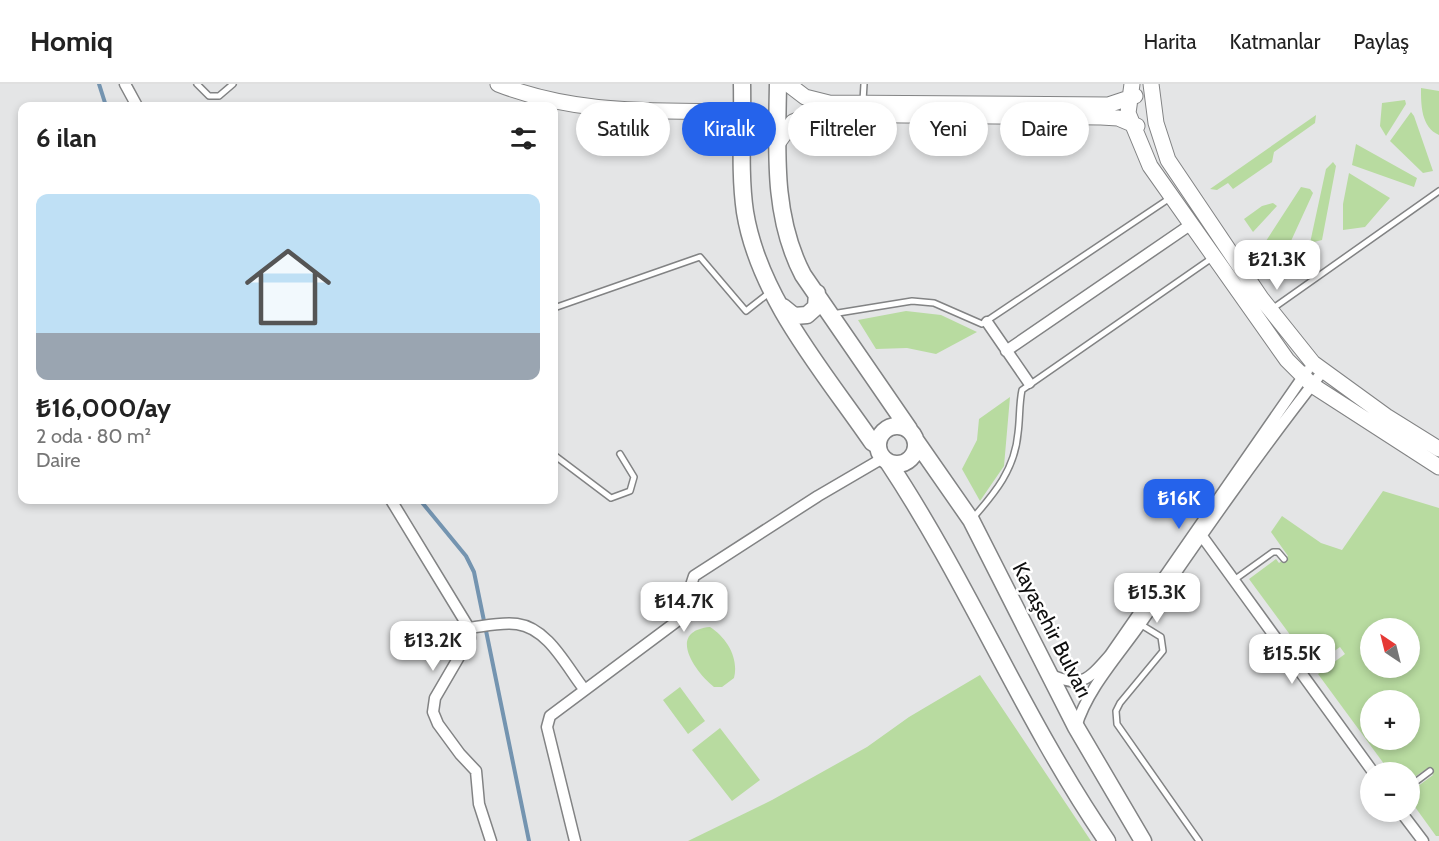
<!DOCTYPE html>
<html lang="tr">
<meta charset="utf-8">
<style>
body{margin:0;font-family:Cabin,sans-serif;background:#f2f2f2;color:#222;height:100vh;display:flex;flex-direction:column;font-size:22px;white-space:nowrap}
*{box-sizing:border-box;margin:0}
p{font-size:20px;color:#767676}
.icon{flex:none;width:33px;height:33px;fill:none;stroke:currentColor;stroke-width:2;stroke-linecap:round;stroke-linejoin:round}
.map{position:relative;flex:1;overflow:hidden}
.panel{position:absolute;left:18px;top:18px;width:540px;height:402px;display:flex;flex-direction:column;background:#fff;border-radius:12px;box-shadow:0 3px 9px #0003}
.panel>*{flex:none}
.guide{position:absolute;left:576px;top:18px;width:570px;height:54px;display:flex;gap:12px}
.needle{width:39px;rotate:325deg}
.tools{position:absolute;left:1360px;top:534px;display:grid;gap:12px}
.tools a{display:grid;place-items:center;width:60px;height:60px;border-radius:50%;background:#fff;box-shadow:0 3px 9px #0003;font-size:30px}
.price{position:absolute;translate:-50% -51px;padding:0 14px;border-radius:12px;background:#fff;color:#222;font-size:20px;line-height:39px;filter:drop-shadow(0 2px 3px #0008)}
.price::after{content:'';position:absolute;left:50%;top:36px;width:18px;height:14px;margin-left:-9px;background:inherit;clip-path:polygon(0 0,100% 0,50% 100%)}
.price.active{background:#2563eb;color:#fff}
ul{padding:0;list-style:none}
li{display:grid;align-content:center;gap:12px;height:318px;padding:0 18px}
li+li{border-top:2px solid #e0e0e0}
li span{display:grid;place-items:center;height:186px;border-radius:12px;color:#555}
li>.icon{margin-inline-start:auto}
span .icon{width:108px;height:108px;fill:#fffc;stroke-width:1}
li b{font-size:26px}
h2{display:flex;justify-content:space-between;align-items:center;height:72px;padding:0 18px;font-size:26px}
.chip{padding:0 21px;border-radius:27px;background:#fff;box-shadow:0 3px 9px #0003;font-size:21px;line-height:54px}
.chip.active{background:#2563eb;color:#fff}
header{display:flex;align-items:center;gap:36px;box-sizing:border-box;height:84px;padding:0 30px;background:#fff;border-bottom:2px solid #e0e0e0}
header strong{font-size:28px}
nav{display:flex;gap:33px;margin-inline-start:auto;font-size:21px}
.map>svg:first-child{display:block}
.green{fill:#b8dba0;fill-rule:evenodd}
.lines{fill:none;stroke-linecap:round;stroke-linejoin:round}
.stream{stroke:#7494b0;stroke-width:4}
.lane-casing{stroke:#828384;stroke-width:8}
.street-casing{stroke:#828384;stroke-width:13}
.secondary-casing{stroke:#828384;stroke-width:17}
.primary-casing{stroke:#828384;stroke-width:19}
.lane{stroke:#fff;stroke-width:5}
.street{stroke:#fff;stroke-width:10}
.secondary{stroke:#fff;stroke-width:15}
.primary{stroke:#fff;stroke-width:16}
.labels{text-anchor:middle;stroke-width:5;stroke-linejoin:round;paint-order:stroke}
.street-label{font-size:21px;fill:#0e0e0e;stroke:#fff}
</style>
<header>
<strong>Homiq</strong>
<nav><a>Harita</a><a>Katmanlar</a><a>Paylaş</a></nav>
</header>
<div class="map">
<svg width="1439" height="757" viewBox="0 0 1439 757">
<rect width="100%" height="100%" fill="#e4e5e6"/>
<!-- green -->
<path class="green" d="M1421 4 1439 7V51C1421 43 1421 21 1421 4Z
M1405 16 1406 20 1386 52 1380 42 1382 19Z
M1411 28 1414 32 1433 87 1423 89 1390 57Z
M1316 31 1315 39 1274 68 1272 78 1233 105 1228 99 1217 106 1210 105Z
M1356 60 1417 94 1414 103 1352 81Z
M1333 78 1336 82 1322 156 1310 159 1326 85Z
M1349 89 1390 114 1365 143 1343 146V120Z
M1301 103 1310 105 1313 109 1280 181 1266 157Z
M1273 119 1277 122 1253 148 1244 135 1262 122Z
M906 227 941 231 977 248 936 270 907 264 876 265 858 236Z
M1010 313 1004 382 980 417 962 385 977 356 979 335Z
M1383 407 1439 424V752H1436L1410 716V708L1433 691 1428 684 1410 696V688H1390L1318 590 1345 570 1340 563 1313 582 1249 495 1276 475 1279 479 1288 472 1271 448 1282 432 1321 459 1342 466ZM1371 544H1410V584H1371ZM1371 616H1410V656H1371Z
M710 543C727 554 739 574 734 594L722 603H714C695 588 666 547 710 543Z
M980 591 1091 757H688L772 716 867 663 909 633Z
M680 603 705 637 688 650 663 616Z
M720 644 760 696 732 717 692 666Z"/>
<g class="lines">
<!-- stream -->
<path class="stream" d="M99 0 106 22
M420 416 466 472 474 488 529 757"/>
<!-- lane casing -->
<g class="lane-casing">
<path id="lane" d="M197 0 209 12H219L233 0
M863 17 864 0
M554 224 700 173 746 227 769 209
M1272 225 1439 107
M832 230 912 217 934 219 982 240 1170 114
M554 371 611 414 630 407 634 393 620 370
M972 435C995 409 1015 385 1018 349 1020 335 1019 320 1022 306L1212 174
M1234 496 1273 468H1278L1284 475
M1140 540 1161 553 1163 567 1120 619 1116 627 1117 640 1199 757
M1410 702 1430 687"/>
</g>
<!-- street casing -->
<g class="street-casing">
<path id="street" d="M125 0 137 22
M987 238 1029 299
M1006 267 1190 141
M391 416 469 544 470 554 435 614 433 628 438 640 460 670 476 687 479 720 491 757
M1199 448 1373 688
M469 544C485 542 501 538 517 540 548 544 566 582 584 605
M1049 590C1081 605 1088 596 1110 571L1307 287
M1076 643C1087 605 1119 571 1141 539 1200 453 1259 368 1323 287
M1401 728 1423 757
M575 757 547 643 550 632 680 535 694 492 818 412 883 374"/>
</g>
<!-- secondary casing -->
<g class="secondary-casing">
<path id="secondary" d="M498 0C580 32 656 26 742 28
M788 0 805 13 829 19 1108 21 1135 12
M1132 0 1128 29 1150 82 1287 276 1312 301 1439 383
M1151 0 1156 39 1168 76 1261 214 1313 279 1386 332 1439 365
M777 60 793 38 813 30 1101 33 1118 34 1137 42"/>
</g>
<!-- primary casing -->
<g class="primary-casing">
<path id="primary" d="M742 0C743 42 739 87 745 128 759 214 824 288 872 358L878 362
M778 0C777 65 772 132 803 191L909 345
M783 223 794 232 807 231 816 223 817 209
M878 361a19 19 0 1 1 38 0a19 19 0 1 1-38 0Z
M916 357 971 436 1076 643 1143 757
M888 378C969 500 1024 636 1107 757"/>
</g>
<!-- lane -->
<use href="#lane" class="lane"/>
<!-- street -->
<use href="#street" class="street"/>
<!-- secondary -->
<use href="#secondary" class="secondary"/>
<!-- primary -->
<use href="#primary" class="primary"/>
</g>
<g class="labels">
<!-- street labels -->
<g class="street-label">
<text transform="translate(1052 546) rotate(63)" y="7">Kayaşehir Bulvarı</text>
</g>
</g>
</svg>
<div class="tools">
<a><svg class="needle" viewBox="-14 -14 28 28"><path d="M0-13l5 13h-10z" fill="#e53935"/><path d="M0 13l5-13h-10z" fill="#767676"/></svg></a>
<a>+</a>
<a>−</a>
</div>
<b class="price" style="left:1277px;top:207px">₺21.3K</b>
<b class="price active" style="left:1179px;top:446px">₺16K</b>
<b class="price" style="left:1157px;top:540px">₺15.3K</b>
<b class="price" style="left:684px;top:549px">₺14.7K</b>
<b class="price" style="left:433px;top:588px">₺13.2K</b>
<b class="price" style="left:1292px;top:601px">₺15.5K</b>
<div class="guide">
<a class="chip">Satılık</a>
<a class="chip active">Kiralık</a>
<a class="chip">Filtreler</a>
<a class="chip">Yeni</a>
<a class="chip">Daire</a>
</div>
<section class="panel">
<h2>6 ilan<svg class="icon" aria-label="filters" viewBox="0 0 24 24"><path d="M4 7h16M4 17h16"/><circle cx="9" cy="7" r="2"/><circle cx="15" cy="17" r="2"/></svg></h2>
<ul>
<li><span style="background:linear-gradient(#bfe0f5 75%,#9aa5b1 0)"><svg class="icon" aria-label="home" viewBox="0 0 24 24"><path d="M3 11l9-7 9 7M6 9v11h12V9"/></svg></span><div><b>₺16,000/ay</b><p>2 oda · 80 m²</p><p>Daire</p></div></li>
</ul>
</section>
</div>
